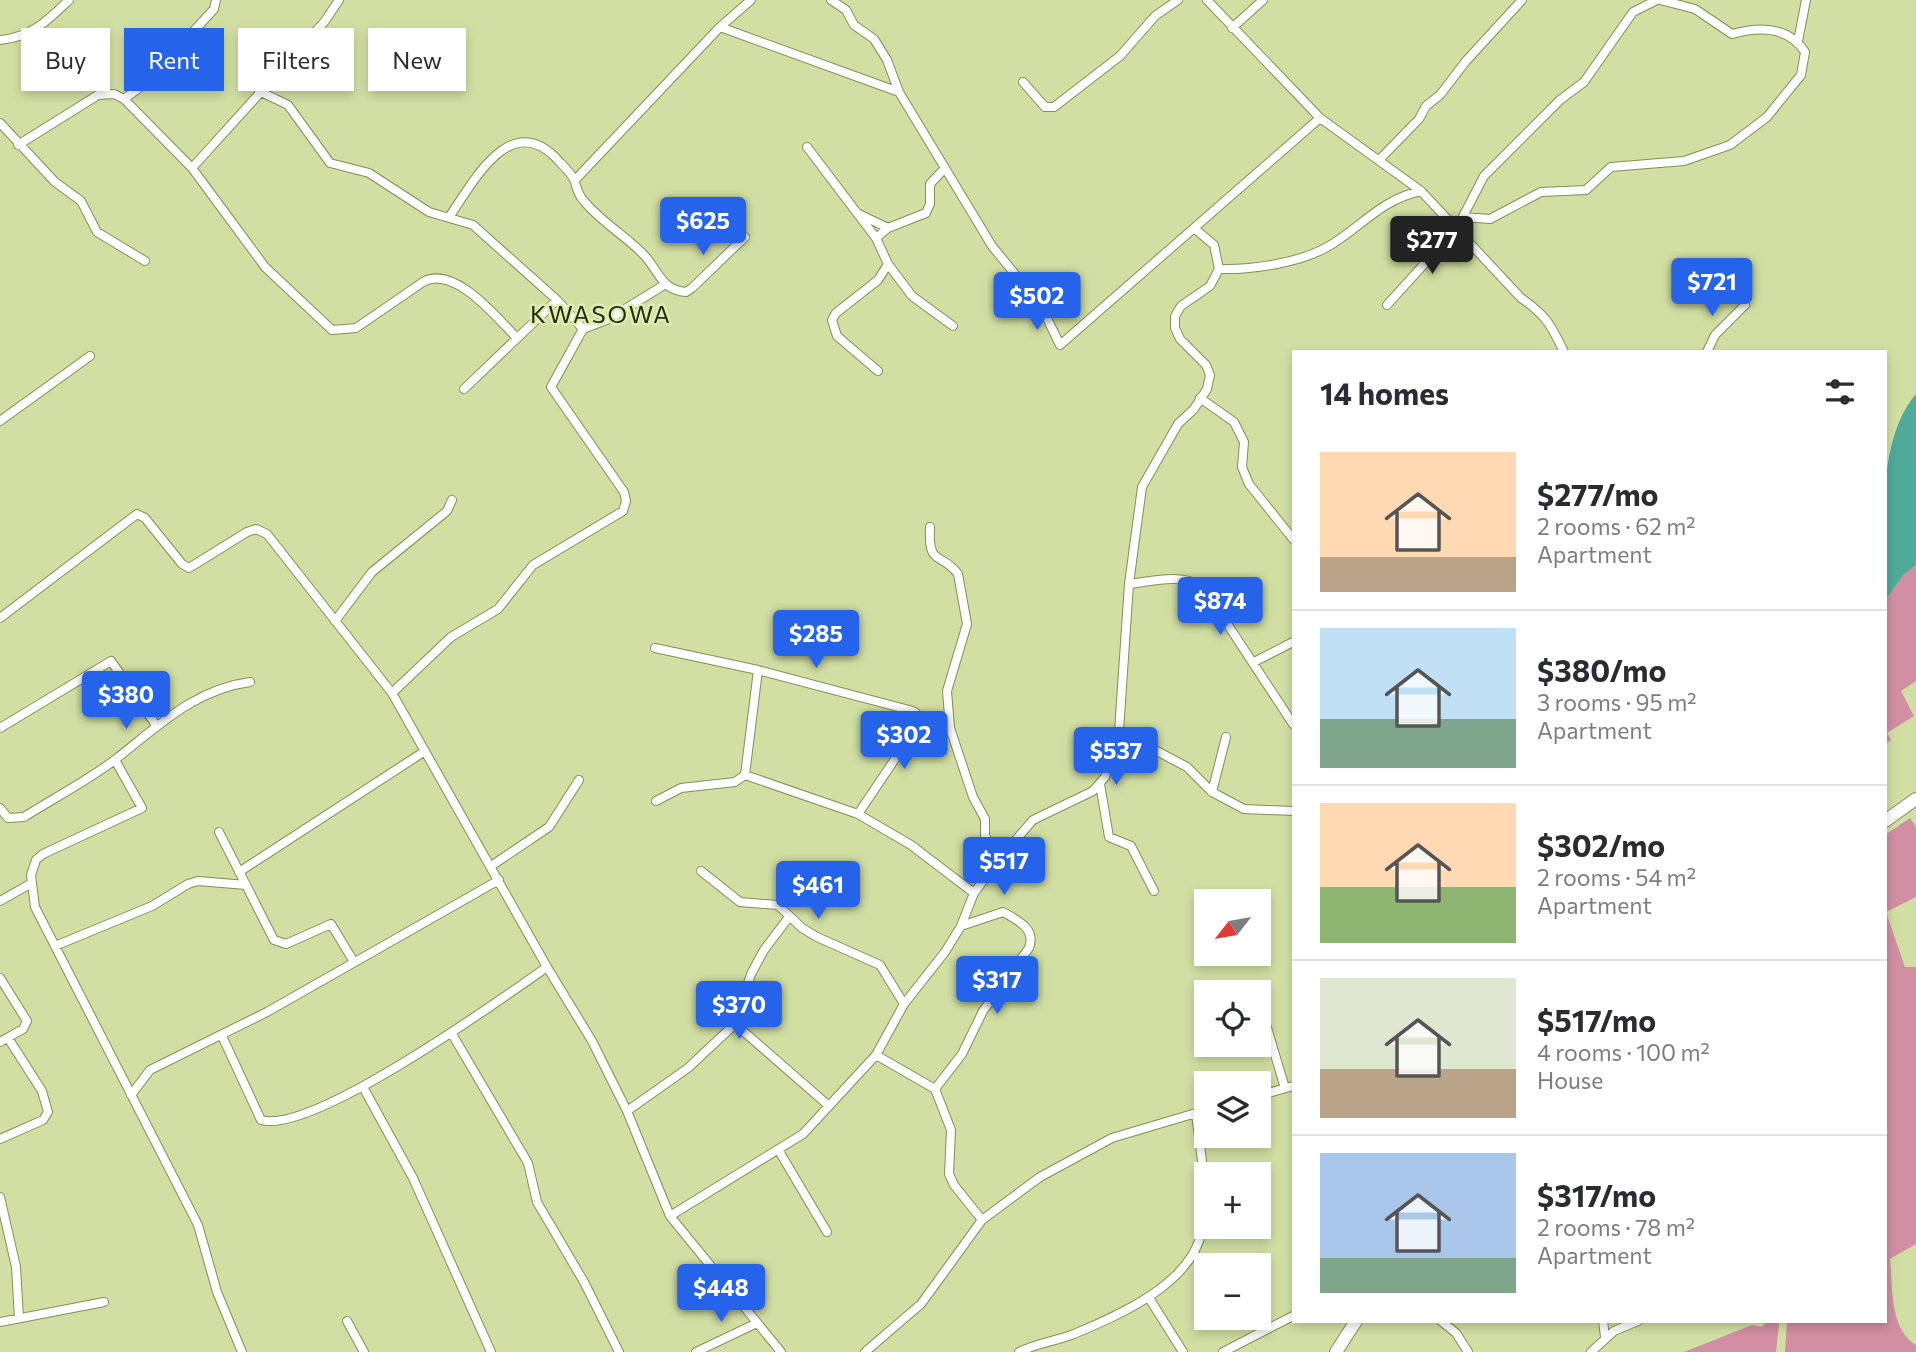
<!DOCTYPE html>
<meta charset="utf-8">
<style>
body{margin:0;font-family:Commissioner,sans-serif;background:#f2f2f3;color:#2b2b33;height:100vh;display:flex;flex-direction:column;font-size:26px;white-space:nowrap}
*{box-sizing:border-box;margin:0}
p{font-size:23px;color:#7c7c81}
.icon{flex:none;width:38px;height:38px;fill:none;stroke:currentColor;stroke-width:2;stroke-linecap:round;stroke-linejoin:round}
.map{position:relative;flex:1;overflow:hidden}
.panel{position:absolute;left:1292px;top:350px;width:595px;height:973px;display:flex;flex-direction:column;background:#fff;border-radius:0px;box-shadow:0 4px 10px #0003}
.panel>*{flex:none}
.top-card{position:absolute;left:21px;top:28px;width:665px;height:63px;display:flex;gap:14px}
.needle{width:46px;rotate:239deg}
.buttons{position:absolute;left:1194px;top:889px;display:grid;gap:14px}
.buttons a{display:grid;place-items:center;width:77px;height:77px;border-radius:0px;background:#fff;box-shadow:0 4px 10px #0003;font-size:35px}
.price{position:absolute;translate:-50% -60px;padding:0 16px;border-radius:7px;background:#2563eb;color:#fff;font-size:23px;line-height:46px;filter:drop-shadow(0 2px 4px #0008)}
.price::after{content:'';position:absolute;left:50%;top:42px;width:21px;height:16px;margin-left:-10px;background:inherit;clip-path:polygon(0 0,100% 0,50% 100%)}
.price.active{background:#222;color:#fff}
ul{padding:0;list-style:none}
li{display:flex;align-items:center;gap:21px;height:175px;padding:0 28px}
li+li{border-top:2px solid #e1e1e2}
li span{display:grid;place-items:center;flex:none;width:196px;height:140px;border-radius:0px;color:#555}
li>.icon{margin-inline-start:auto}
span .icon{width:84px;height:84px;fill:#fffc;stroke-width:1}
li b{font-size:30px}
h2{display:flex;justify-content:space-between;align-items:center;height:84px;padding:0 28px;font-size:30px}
.pill{padding:0 24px;border-radius:0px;background:#fff;box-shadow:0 4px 10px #0003;font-size:24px;line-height:63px}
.pill.active{background:#2563eb;color:#fff}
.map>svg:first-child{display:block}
.green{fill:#d28ea3}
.water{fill:#4faa99}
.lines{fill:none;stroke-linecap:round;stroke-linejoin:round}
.minor-casing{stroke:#828f56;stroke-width:10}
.secondary-casing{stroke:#828f56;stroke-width:14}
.minor{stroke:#fff;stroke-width:8}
.secondary{stroke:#fff;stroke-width:12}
.labels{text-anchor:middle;stroke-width:5;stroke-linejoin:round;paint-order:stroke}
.quarter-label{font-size:24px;letter-spacing:2px;fill:#262b13;stroke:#deedb0}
</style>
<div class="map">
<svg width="1916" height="1352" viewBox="0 0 1916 1352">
<rect width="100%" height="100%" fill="#d1dfa3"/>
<!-- green -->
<path class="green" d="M1916 565V681L1901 691 1914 716 1887 733 1891 740 1885 744V601L1903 575Z
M1910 818 1916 827V897L1886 912 1905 967H1916V1244L1890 1259C1893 1286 1889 1329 1916 1345V1352H1785L1787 1321H1885V835Z
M1767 1321H1778L1779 1325 1776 1352H1684L1752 1325 1762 1327Z"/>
<!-- water -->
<path class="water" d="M1916 394V565L1903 575 1885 601C1885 540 1874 443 1916 394Z"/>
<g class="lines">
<!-- minor casing -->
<g class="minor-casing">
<path id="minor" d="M831 0 846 10 854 25 874 39 887 60 899 92 992 246 1041 306 1060 345 1320 118
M1207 0 1320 118 1421 191 1521 298C1546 315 1551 325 1564 352
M720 27 899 92
M1232 28 1263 0
M0 40C32 37 47 21 69 0
M1798 41 1806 0
M1023 82 1045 107H1054L1120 56 1155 16 1178 0
M259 91 288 105 330 163 369 173 429 212 473 225 557 300 583 329
M124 99 146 83 214 9 216 0
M0 123 55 182 81 201 97 232 145 261
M18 145 98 95 114 94 124 99 192 168 265 267 332 330 356 328 423 282C454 264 497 318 517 338
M807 147 876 238 888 264 912 296 953 326
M1380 159 1419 119 1426 106 1440 95 1466 61 1522 0
M192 168 325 21 339 0
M575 180 720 27 751 0
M859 214 888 228
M449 217C472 185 508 111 555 157 561 164 573 174 575 182 577 189 578 195 584 201 601 222 626 236 644 255 659 271 661 290 686 292L692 288 745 237
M1463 217 1490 219 1541 192 1586 190 1611 167 1684 161 1730 145 1767 117 1801 75 1805 52C1788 26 1760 26 1732 34L1695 9 1660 0
M876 238 888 228 926 213 930 204V184L945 168
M1219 269C1252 270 1300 263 1329 246 1361 227 1382 199 1421 191
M1387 305 1457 228 1484 176 1560 100 1584 82 1633 12 1657 0
M1707 352 1715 335 1745 305
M878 371 837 336 832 320 836 313 878 280 888 264
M464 389 557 300
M1200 398 1234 422 1244 442 1242 467 1249 484 1293 539
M0 421 90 356
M930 527C928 568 941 551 958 574L967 624 947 691 950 728 973 797 985 819V836L1000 858
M1129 584C1154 581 1181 573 1203 587L1293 724
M0 618 137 514 145 518 182 564 189 568 247 532 256 529 267 534 392 693 547 967 592 1041 627 1111 670 1216 781 1352
M335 621 372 572 447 511 452 500
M655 648 758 670 913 711C926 719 919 732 916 743
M1254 662 1293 642
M758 670 745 775 858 814 911 845 974 893
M392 693 451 637 498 609 533 565 623 511 626 501 624 492 551 387 583 329 609 319 664 285
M0 728 111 661 156 725
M1119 731 1187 767 1212 792 1244 809 1293 811
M115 760 142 808 43 854 36 860 31 875 35 907 198 1225 217 1292 242 1352
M1100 784 1109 837 1131 846 1154 891
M1212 792 1226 737
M656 801 681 788 735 782 745 775
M0 808 8 818 24 817C54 798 87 781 116 759 157 727 195 689 250 682
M858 814 901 750 950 728
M219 832 274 940 286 944 331 924 354 962
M491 866 549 827 579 780
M701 871 740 902 778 905 802 928 817 937 880 965 904 1004
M239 872 425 751
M0 901 30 884
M55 946 152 906 188 884 198 881 246 885
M0 978 27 1021 23 1029 0 1042
M1256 990 1257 992
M1258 998 1285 1088
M735 1024 829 1106
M452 1034 528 1163 537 1202 584 1282 619 1352
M222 1036 261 1120C312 1135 500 1000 547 967
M876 1055 935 1089 951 1130 949 1174 954 1185 982 1220
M363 1087 413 1178 491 1352
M935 1089 962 1054 983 1011 1029 948C1036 929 1019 921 1003 912L961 926
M131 1095 150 1070 267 1012 499 880
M1258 1096 1293 1086
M627 1111 688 1068 735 1024 751 974 764 950 789 917
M0 1139 43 1120 48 1112 42 1091 8 1038
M779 1151 827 1232
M0 1197 16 1267 19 1318
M670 1216 803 1134 876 1055 904 1004 945 952 961 926 974 893 1000 858 1033 820 1093 791 1105 777 1119 731 1129 584 1142 487 1178 424 1194 409 1207 389 1210 375 1206 365 1180 339 1175 328V316L1181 306 1210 286 1219 269 1214 245 1194 228
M1149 1298 1183 1352
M347 1321 364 1352
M1441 1321 1456 1333 1468 1352
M1603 1321 1605 1337
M0 1322 104 1302
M696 1352 757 1323
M865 1352 921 1304 982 1220 1040 1177 1112 1138 1206 1110
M1019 1352C1037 1343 1056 1341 1074 1334 1119 1315 1192 1284 1202 1230 1209 1193 1200 1150 1196 1113
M1223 1352 1293 1316
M1591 1352 1614 1331 1638 1321"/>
</g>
<!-- secondary casing -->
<g class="secondary-casing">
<path id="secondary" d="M1885 821 1916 799
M1336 1352 1356 1321"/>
</g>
<!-- minor -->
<use href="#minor" class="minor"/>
<!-- secondary -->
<use href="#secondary" class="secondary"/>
</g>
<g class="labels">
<!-- quarter labels -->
<g class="quarter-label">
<text x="601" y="323">KWASOWA</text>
</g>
</g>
</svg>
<div class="buttons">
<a><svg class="needle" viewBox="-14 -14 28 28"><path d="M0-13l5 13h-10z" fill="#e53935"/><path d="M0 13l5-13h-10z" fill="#7c7c81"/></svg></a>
<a><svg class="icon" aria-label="locate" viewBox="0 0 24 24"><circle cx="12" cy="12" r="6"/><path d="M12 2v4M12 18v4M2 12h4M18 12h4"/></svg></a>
<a><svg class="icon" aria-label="layers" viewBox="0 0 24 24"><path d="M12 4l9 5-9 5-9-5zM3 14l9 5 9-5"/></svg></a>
<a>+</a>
<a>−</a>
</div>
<b class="price" style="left:703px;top:257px">$625</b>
<b class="price active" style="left:1432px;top:276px">$277</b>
<b class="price" style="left:1712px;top:318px">$721</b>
<b class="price" style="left:1037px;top:332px">$502</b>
<b class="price" style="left:1220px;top:637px">$874</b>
<b class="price" style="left:816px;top:670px">$285</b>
<b class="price" style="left:126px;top:731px">$380</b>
<b class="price" style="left:904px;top:771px">$302</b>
<b class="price" style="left:1116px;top:787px">$537</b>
<b class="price" style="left:1004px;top:897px">$517</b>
<b class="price" style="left:818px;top:921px">$461</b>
<b class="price" style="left:997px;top:1016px">$317</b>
<b class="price" style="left:739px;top:1041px">$370</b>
<b class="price" style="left:721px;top:1324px">$448</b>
<div class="top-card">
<a class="pill">Buy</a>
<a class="pill active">Rent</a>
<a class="pill">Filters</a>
<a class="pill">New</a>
</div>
<section class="panel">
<h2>14 homes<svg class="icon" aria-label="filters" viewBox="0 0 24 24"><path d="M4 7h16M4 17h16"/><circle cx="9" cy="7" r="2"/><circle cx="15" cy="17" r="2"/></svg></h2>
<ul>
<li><span style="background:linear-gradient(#ffd9b3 75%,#b9a48a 0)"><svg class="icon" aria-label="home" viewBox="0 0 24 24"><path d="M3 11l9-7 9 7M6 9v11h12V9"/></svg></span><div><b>$277/mo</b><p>2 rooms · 62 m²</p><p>Apartment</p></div></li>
<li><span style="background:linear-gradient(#bfe0f5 65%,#7fa58c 0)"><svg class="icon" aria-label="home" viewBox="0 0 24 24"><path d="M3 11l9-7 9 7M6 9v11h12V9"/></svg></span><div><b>$380/mo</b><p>3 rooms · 95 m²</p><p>Apartment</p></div></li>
<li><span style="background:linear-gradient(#ffd9b3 60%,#8fb573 0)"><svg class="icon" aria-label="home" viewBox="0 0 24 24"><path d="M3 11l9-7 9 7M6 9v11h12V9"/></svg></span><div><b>$302/mo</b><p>2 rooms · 54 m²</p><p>Apartment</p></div></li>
<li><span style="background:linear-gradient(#dfe7d0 65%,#b9a48a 0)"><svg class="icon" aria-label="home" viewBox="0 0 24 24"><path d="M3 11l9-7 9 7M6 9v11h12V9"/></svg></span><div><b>$517/mo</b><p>4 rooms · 100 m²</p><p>House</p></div></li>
<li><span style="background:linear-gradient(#a9c7e8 75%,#7fa58c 0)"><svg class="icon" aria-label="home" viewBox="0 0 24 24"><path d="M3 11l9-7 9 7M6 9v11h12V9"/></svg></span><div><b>$317/mo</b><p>2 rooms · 78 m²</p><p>Apartment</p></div></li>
</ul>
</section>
</div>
